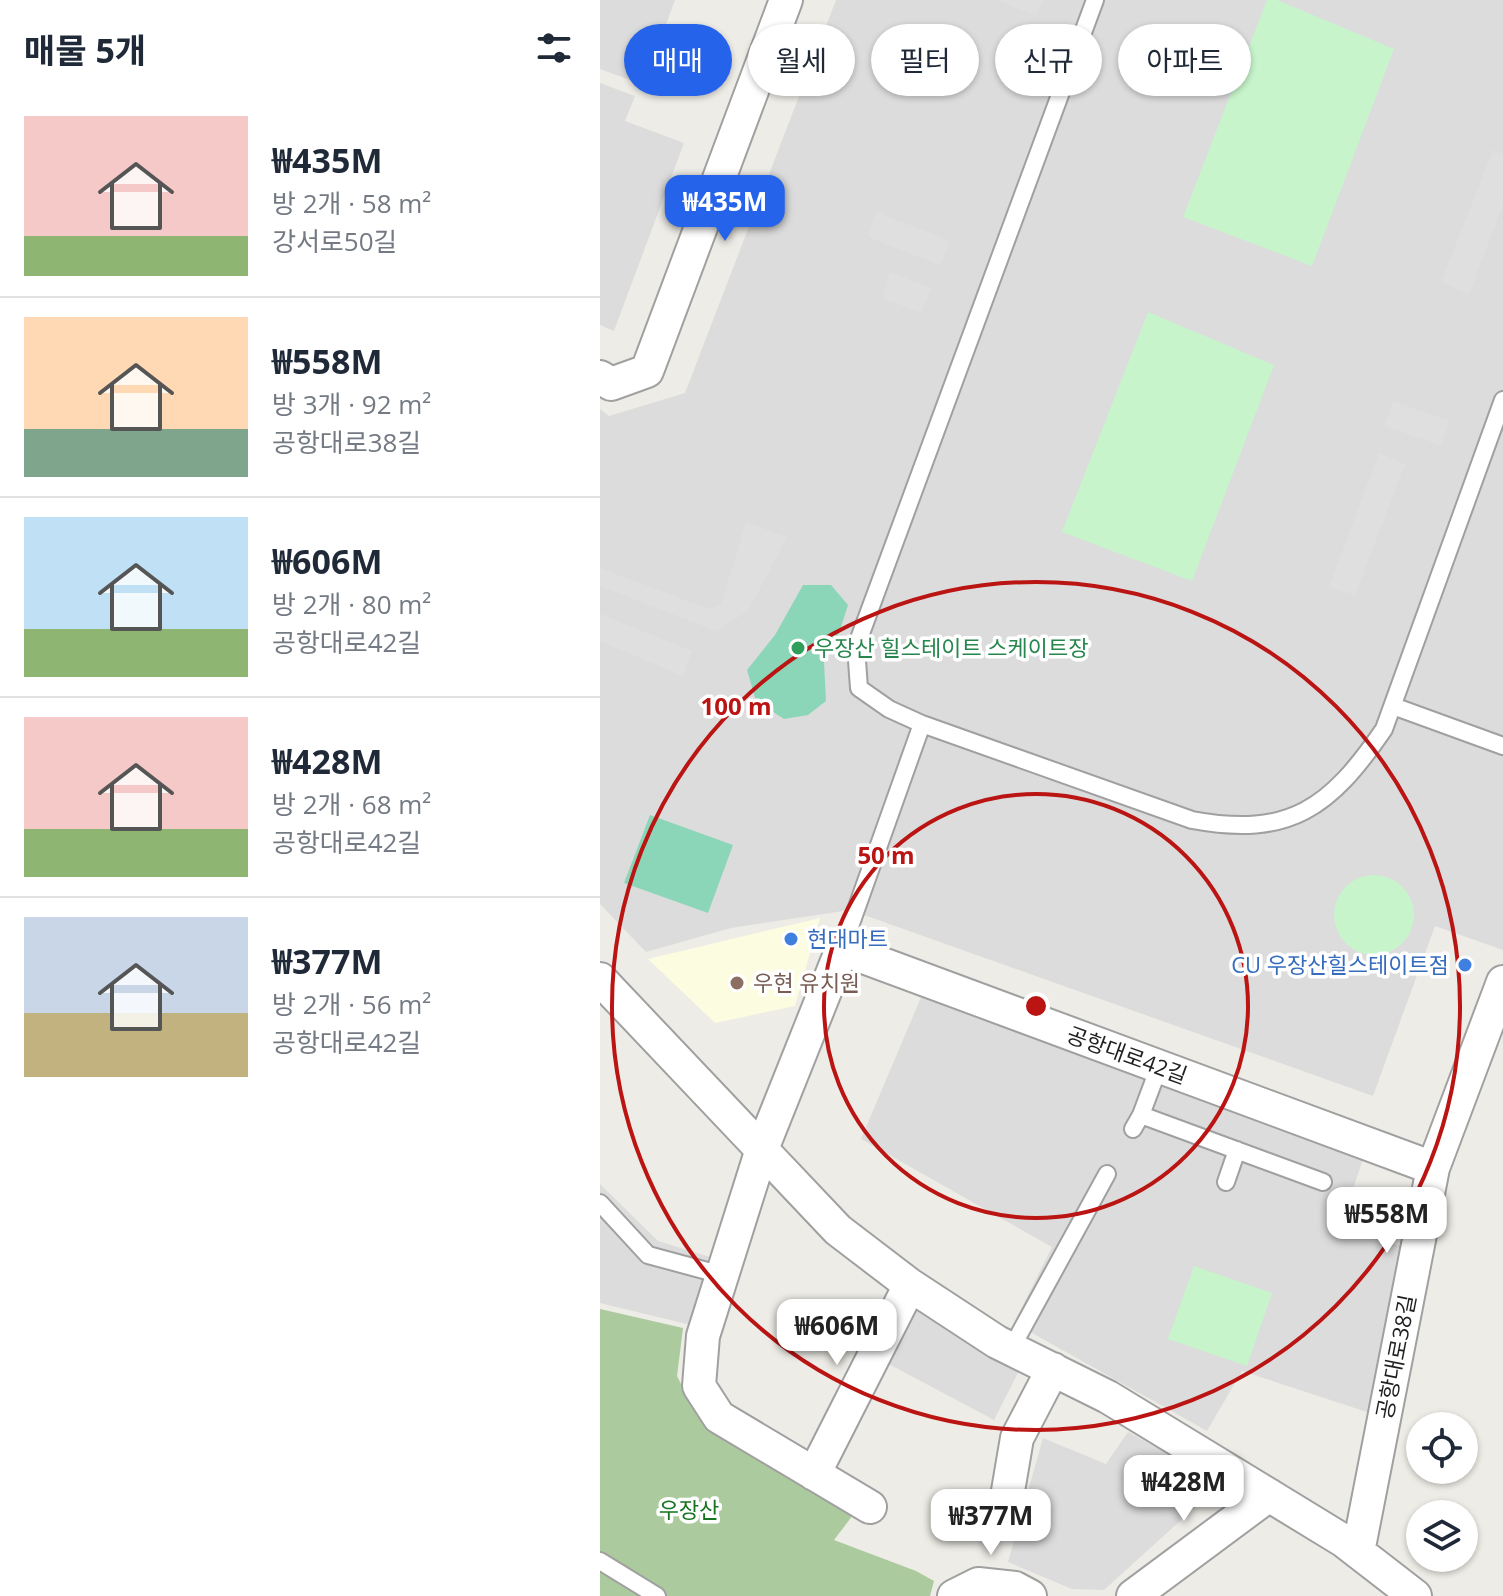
<!DOCTYPE html>
<html lang="ko">
<meta charset="utf-8">
<style>
body{margin:0;font-family:"Open Sans","Noto Sans KR",sans-serif;background:#f6f6f7;color:#1f2937;height:100vh;display:flex;flex-direction:column;font-size:30px;white-space:nowrap}
*{box-sizing:border-box;margin:0}
p{font-size:26px;color:#747a83}
.icon{flex:none;width:44px;height:44px;fill:none;stroke:currentColor;stroke-width:2;stroke-linecap:round;stroke-linejoin:round}
.map{position:relative;flex:1;overflow:hidden}
.side{display:flex;flex-direction:column;background:#fff;width:600px}
.side>*{flex:none}
.hud{position:absolute;left:24px;top:24px;width:758px;height:72px;display:flex;gap:16px}
.tools{position:absolute;left:806px;top:1412px;display:grid;gap:16px}
.tools a{display:grid;place-items:center;width:72px;height:72px;border-radius:50%;background:#fff;box-shadow:0 2px 6px #0004;font-size:40px}
.price{position:absolute;translate:-50% -68px;padding:0 18px;border-radius:16px;background:#fff;color:#222;font-size:26px;line-height:52px;filter:drop-shadow(0 2px 4px #0008)}
.price::after{content:'';position:absolute;left:50%;top:48px;width:24px;height:18px;margin-left:-12px;background:inherit;clip-path:polygon(0 0,100% 0,50% 100%)}
.price.selected{background:#2563eb;color:#fff}
ul{padding:0;list-style:none}
li{display:flex;align-items:center;gap:24px;height:200px;padding:0 24px}
li+li{border-top:2px solid #e0e1e3}
li span{display:grid;place-items:center;flex:none;width:224px;height:160px;border-radius:0px;color:#555}
li>.icon{margin-inline-start:auto}
span .icon{width:96px;height:96px;fill:#fffc;stroke-width:1}
li b{font-size:34px}
h2{display:flex;justify-content:space-between;align-items:center;height:96px;padding:0 24px;font-size:34px}
.pill{padding:0 28px;border-radius:36px;background:#fff;box-shadow:0 2px 6px #0004;font-size:28px;line-height:72px}
.pill.selected{background:#2563eb;color:#fff}
main{display:flex;flex:1;min-height:0}
.map>svg:first-child{display:block}
.residential{fill:#dcdcdc}
.education{fill:#fcfce1}
.forest{fill:#abca9e}
.park{fill:#c7f4cb}
.pitch{fill:#8bd6b9}
.parking{fill:#dfdfdf}
.lines{fill:none;stroke-linecap:round;stroke-linejoin:round}
.service-casing{stroke:#a0a0a0;stroke-width:20}
.minor-casing{stroke:#a0a0a0;stroke-width:36}
.service{stroke:#fff;stroke-width:16}
.minor{stroke:#fff;stroke-width:32}
.ring{fill:none;stroke:#ba1413;stroke-width:4}
.leisure-dot{fill:#2e9e5b;stroke:#fff;stroke-width:3}
.shop-dot{fill:#3f7fe0;stroke:#fff;stroke-width:3}
.education-dot{fill:#8d6e63;stroke:#fff;stroke-width:3}
.labels{text-anchor:middle;stroke-width:7;stroke-linejoin:round;paint-order:stroke}
.leisure-label{font-size:22px;fill:#27864d;stroke:#fff;text-anchor:start}
.shop-label{font-size:22px;fill:#366cbe;stroke:#fff;text-anchor:start}
.education-label{font-size:22px;fill:#785e54;stroke:#fff;text-anchor:start}
.street-label{font-size:22px;fill:#1f1f1f;stroke:#fff}
.park-label{font-size:22px;fill:#16731e;stroke:#fff}
.centre{fill:#ba1413;stroke:#fff;stroke-width:4}
.ring-label{font-size:24px;text-anchor:middle;font-weight:bold;fill:#ba1413;stroke:#fff;stroke-width:7;stroke-linejoin:round;paint-order:stroke}
</style>
<main>
<section class="side">
<h2>매물 5개<svg class="icon" aria-label="filters" viewBox="0 0 24 24"><path d="M4 7h16M4 17h16"/><circle cx="9" cy="7" r="2"/><circle cx="15" cy="17" r="2"/></svg></h2>
<ul>
<li><span style="background:linear-gradient(#f6c9c9 75%,#8fb573 0)"><svg class="icon" aria-label="home" viewBox="0 0 24 24"><path d="M3 11l9-7 9 7M6 9v11h12V9"/></svg></span><div><b>₩435M</b><p>방 2개 · 58 m²</p><p>강서로50길</p></div></li>
<li><span style="background:linear-gradient(#ffd9b3 70%,#7fa58c 0)"><svg class="icon" aria-label="home" viewBox="0 0 24 24"><path d="M3 11l9-7 9 7M6 9v11h12V9"/></svg></span><div><b>₩558M</b><p>방 3개 · 92 m²</p><p>공항대로38길</p></div></li>
<li><span style="background:linear-gradient(#bfe0f5 70%,#8fb573 0)"><svg class="icon" aria-label="home" viewBox="0 0 24 24"><path d="M3 11l9-7 9 7M6 9v11h12V9"/></svg></span><div><b>₩606M</b><p>방 2개 · 80 m²</p><p>공항대로42길</p></div></li>
<li><span style="background:linear-gradient(#f6c9c9 70%,#8fb573 0)"><svg class="icon" aria-label="home" viewBox="0 0 24 24"><path d="M3 11l9-7 9 7M6 9v11h12V9"/></svg></span><div><b>₩428M</b><p>방 2개 · 68 m²</p><p>공항대로42길</p></div></li>
<li><span style="background:linear-gradient(#c9d6e8 60%,#c2b280 0)"><svg class="icon" aria-label="home" viewBox="0 0 24 24"><path d="M3 11l9-7 9 7M6 9v11h12V9"/></svg></span><div><b>₩377M</b><p>방 2개 · 56 m²</p><p>공항대로42길</p></div></li>
</ul>
</section>
<div class="map">
<svg width="903" height="1596" viewBox="0 0 903 1596">
<rect width="100%" height="100%" fill="#eeece6"/>
<!-- residential -->
<path class="residential" d="M0 0H75L44 85 0 69Z
M236 0H903V950L835 926 773 1096 250 910 131 928 46 952 0 904V409L9 416 85 393Z
M0 83 35 96 25 121 84 143 14 331 0 325Z
M322 995 764 1156 741 1225 806 1248 773 1414 642 1371 607 1431 414 1323 452 1247 261 1139Z
M0 1184 58 1241 123 1261 99 1327 0 1303Z
M311 1306 422 1365 394 1420 283 1361Z
M528 1432 622 1483 504 1590 472 1589 408 1562 443 1438 506 1464Z"/>
<!-- education -->
<path class="education" d="M220 918 195 1006 115 1023 48 959Z"/>
<!-- forest -->
<path class="forest" d="M0 1309 83 1328 77 1376 97 1416 202 1473 256 1511 234 1540 316 1571 334 1581 330 1596H0Z"/>
<!-- park -->
<path class="park" d="M667 0H677L794 49 712 266 583 217Z
M548 312 674 365 592 581 462 532Z
M734 915a40 40 0 1 1 80 0a40 40 0 1 1-80 0Z
M594 1266 672 1293 647 1366 568 1339Z"/>
<!-- pitch -->
<path class="pitch" d="M203 585H231L248 605 239 633 224 662 226 701 208 715 184 719 156 701 147 670 175 635Z
M50 815 133 845 108 913 24 883Z"/>
<!-- parking -->
<path class="parking" d="M397 0H443L436 16Z
M893 150 903 154V204L869 294 841 282Z
M276 212 350 241 340 265 268 237Z
M290 272 331 288 321 313 282 298Z
M793 401 850 421 841 445 784 426Z
M779 453 805 464 755 595 729 587Z
M146 522 187 537 148 611 116 631 0 586V568L109 609 121 604Z
M0 614 92 651 83 676 0 641Z"/>
<g class="lines">
<!-- service casing -->
<g class="service-casing">
<path id="service" d="M495 0 256 647 259 688 289 709 322 724 592 820C690 838 730 808 784 729L903 400
M793 706 903 746
M242 949 322 724
M541 1115 723 1182
M533 1129 541 1115 559 1067
M626 1182 637 1150
M0 1203 48 1255 122 1275
M411 1349 507 1174
M0 1561 57 1596"/>
</g>
<!-- minor casing -->
<g class="minor-casing">
<path id="minor" d="M0 377 11 384 47 371 186 0
M0 979 238 1230 310 1285 397 1342 508 1397 744 1541 815 1596
M214 1474 310 1285
M408 1491 417 1438 453 1369
M270 1507 119 1417 99 1386 103 1336 162 1149 242 949 833 1168
M758 1552 833 1168 903 982
M354 1596 378 1584 415 1588 430 1596
M533 1596 669 1495"/>
</g>
<!-- service -->
<use href="#service" class="service"/>
<!-- minor -->
<use href="#minor" class="minor"/>
</g>
<!-- distance rings -->
<g class="ring">
<circle cx="436" cy="1006" r="212"/>
<circle cx="436" cy="1006" r="424"/>
</g>
<!-- markers -->
<circle class="leisure-dot" cx="198" cy="648" r="8"/>
<g class="shop-dot">
<circle cx="191" cy="939" r="8"/>
<circle cx="865" cy="965" r="8"/>
</g>
<circle class="education-dot" cx="137" cy="983" r="8"/>
<g class="labels">
<!-- leisure labels -->
<g class="leisure-label">
<text x="214" y="656">우장산 힐스테이트 스케이트장</text>
</g>
<!-- shop labels -->
<g class="shop-label">
<text x="207" y="947">현대마트</text>
<text x="849" y="973" text-anchor="end">CU 우장산힐스테이트점</text>
</g>
<!-- education labels -->
<g class="education-label">
<text x="153" y="991">우현 유치원</text>
</g>
<!-- street labels -->
<g class="street-label">
<text transform="translate(527 1055) rotate(20)" y="8">공항대로42길</text>
<text transform="translate(796 1357) rotate(-79)" y="8">공항대로38길</text>
</g>
<!-- park labels -->
<g class="park-label">
<text x="89" y="1518">우장산</text>
</g>
</g>
<circle cx="436" cy="1006" r="12" class="centre"/>
<g class="ring-label">
<text x="136" y="715">100 m</text>
<text x="286" y="864">50 m</text>
</g>
</svg>
<div class="tools">
<a><svg class="icon" aria-label="locate" viewBox="0 0 24 24"><circle cx="12" cy="12" r="6"/><path d="M12 2v4M12 18v4M2 12h4M18 12h4"/></svg></a>
<a><svg class="icon" aria-label="layers" viewBox="0 0 24 24"><path d="M12 4l9 5-9 5-9-5zM3 14l9 5 9-5"/></svg></a>
</div>
<b class="price selected" style="left:125px;top:243px">₩435M</b>
<b class="price" style="left:787px;top:1255px">₩558M</b>
<b class="price" style="left:237px;top:1367px">₩606M</b>
<b class="price" style="left:584px;top:1523px">₩428M</b>
<b class="price" style="left:391px;top:1557px">₩377M</b>
<div class="hud">
<a class="pill selected">매매</a>
<a class="pill">월세</a>
<a class="pill">필터</a>
<a class="pill">신규</a>
<a class="pill">아파트</a>
</div>
</div>
</main>
